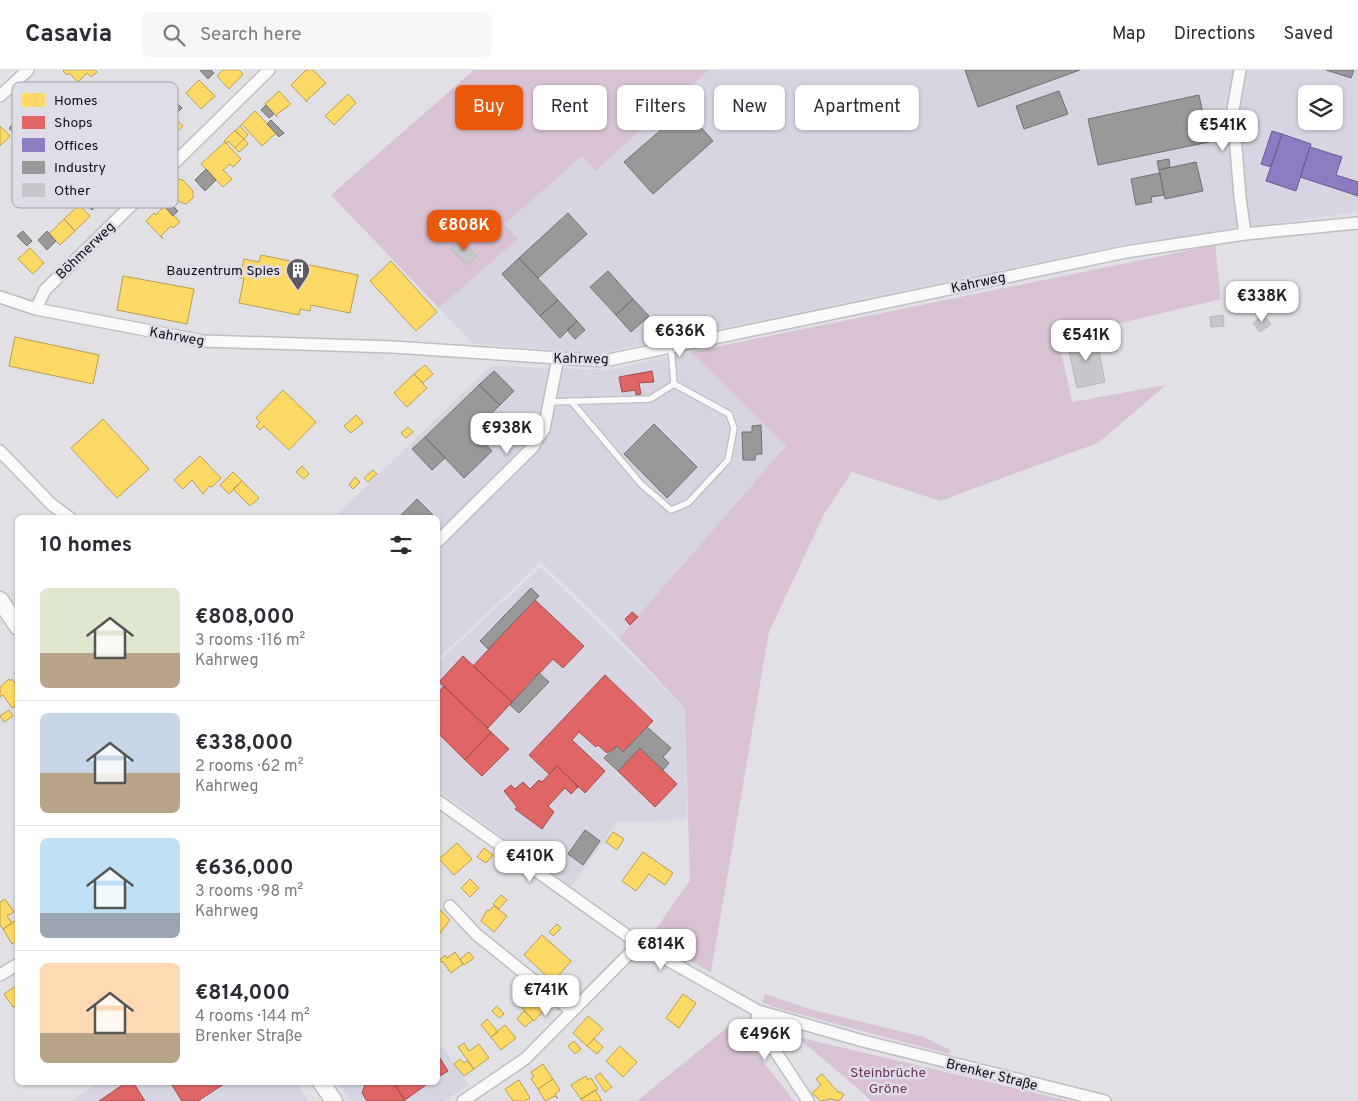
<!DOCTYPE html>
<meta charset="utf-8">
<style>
body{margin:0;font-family:Overpass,sans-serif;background:#f7f7f7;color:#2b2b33;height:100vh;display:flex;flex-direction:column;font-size:19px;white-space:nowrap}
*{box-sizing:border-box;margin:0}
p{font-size:16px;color:#7c7c81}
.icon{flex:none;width:28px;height:28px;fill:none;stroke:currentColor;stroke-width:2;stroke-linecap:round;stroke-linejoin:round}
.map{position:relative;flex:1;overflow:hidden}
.side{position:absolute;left:15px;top:445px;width:425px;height:570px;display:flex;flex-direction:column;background:#fff;border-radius:8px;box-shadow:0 1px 4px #0004}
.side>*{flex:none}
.top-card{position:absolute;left:455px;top:15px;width:475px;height:45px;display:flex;gap:10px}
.buttons{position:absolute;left:1298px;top:15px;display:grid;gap:10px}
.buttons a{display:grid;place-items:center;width:45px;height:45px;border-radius:8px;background:#fff;box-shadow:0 1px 4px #0004;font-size:25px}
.price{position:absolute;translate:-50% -42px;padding:0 11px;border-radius:10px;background:#fff;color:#222;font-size:16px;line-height:32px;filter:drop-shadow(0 1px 2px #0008)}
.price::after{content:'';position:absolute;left:50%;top:30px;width:15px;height:11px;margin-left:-8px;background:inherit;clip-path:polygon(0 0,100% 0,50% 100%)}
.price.selected{background:#ea580c;color:#fff}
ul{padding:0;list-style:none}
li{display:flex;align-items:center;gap:15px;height:125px;padding:0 25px}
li+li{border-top:1px solid #e1e1e2}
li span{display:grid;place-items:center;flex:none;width:140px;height:100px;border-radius:8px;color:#555}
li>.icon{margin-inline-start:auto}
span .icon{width:60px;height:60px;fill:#fffc;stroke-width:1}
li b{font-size:21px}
h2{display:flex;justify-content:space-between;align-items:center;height:60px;padding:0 25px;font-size:21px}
.tag{padding:0 18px;border-radius:8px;background:#fff;box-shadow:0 1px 4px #0004;font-size:18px;line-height:45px}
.tag.selected{background:#ea580c;color:#fff}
header{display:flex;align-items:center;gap:30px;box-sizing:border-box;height:70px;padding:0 25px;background:#fff;border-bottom:1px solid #e1e1e2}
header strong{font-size:24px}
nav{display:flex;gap:28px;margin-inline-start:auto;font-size:18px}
.search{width:350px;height:45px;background:#f7f7f7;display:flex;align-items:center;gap:12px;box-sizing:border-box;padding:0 18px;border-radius:8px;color:#7c7c81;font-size:19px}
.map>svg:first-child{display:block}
.built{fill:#d7d5e2;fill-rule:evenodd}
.green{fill:#d8c2d3}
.homes{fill:#ffd966;stroke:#b89d4e}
.shops{fill:#e06666;stroke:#a24c4e}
.offices{fill:#8e7cc3;stroke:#695c8f}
.industry{fill:#999;stroke:#707071}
.building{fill:#c7c6ca;stroke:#b7b6ba}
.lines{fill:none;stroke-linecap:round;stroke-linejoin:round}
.lane-casing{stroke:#bebec2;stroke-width:8}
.street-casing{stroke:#bebec2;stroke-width:14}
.secondary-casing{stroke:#bebec2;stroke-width:19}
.lane{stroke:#fafafb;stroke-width:5.5}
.street{stroke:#fafafb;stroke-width:11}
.secondary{stroke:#fafafb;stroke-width:16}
.labels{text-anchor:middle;stroke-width:5;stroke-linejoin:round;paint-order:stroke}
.street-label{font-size:14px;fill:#121115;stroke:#dfdde8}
.poi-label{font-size:14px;fill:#121115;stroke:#dfdde8;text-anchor:end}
.park-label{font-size:14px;fill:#6e315c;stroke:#dfdde8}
.key{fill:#dfdde8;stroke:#a2a0a9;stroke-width:1}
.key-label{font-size:14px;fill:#121115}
</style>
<header>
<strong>Casavia</strong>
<div class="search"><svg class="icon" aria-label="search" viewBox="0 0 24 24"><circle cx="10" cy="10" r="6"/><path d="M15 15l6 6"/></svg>Search here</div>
<nav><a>Map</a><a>Directions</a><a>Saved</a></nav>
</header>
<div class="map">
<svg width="1358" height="1031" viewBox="0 0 1358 1031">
<rect width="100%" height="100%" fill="#e0e0e5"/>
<!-- built -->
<path class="built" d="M709 0H1358V142L1127 174 601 283 473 274 439 238 518 169 505 154 582 86 595 101ZM1306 24H1334V51H1306Z
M691 282 786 376 619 568 541 492 438 589V448H333L491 296 607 300Z
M541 497 685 638 687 750 617 752 571 817 438 720V592Z
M438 971 469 1015 444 1031H350L338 1013 438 1012Z
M100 1012 297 1013 308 1031H71Z"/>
<!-- green -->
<path class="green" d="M474 0H709L595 101 582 86 505 154 518 169 439 238 331 125Z
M1215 175 1221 229 1058 268 1072 332 1166 315 1098 373 940 431 852 402 824 444 769 562 711 902 649 869 690 810 685 638 619 568 786 376 691 282Z
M765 924 809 939 924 967 950 980 949 984 777 938 762 932Z
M733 953 794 1031H637Z
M797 967 1069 1031H871C848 1008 822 989 797 967Z"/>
<!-- homes -->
<path class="homes" d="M65 0H95L97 2 91 7 87 3 78 12 69 3 67 5 63 1Z
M223 0H239L243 4 229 19 217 6Z
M306 0H313L326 13 307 30V32L291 15Z
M199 10 215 26 201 39 186 23Z
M47 12 58 24 50 32 55 37 48 44 32 27Z
M279 21 291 34 276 45 277 47 265 34Z
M348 24 356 33 334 55 325 46Z
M168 33 177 43 174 47 183 56 168 70 157 59 166 51 158 43Z
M255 41 276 63 262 76 242 54Z
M242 54 240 56 248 65 244 69 235 61Z
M0 56 10 66 0 76Z
M235 60 244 69 235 78 228 71 226 74 224 71Z
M244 69 248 74 239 82 235 78Z
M225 72 241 89 233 97 230 94 223 100 232 109 223 117 201 94Z
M178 109 183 110 193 121V128L186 134 180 132 168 117Z
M79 135 90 146 75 161 64 149Z
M164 136 180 152 173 158 171 156 161 166 163 169 146 151 154 143 156 145Z
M64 149 75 161 60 175 49 164Z
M30 178 44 193 33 204 18 189Z
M261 185 358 205 350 243 311 235 310 241 300 239 299 245 239 233 244 208H240L244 189 259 192Z
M391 191 437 242 416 261 370 211Z
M123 206 194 219 187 254 117 240Z
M15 267 99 285 93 314 9 296Z
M425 295 433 304 423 313 414 304Z
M414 304 427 318 407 337 394 323Z
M283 320 316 352 289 380 264 356 260 360 256 356 260 352 256 348Z
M356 345 363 353 351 363 344 356Z
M103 349 149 399 117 428 71 378Z
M408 357 413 362 406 368 401 363Z
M200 386 221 408 212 417 209 416 203 424 192 410 183 419 174 410Z
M302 396 309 404 304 409 296 402Z
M373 400 377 404 368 412 364 408Z
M233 402 242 411 229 424 220 415Z
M355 407 360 412 353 419 349 415Z
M242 411 259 428 250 436 233 419Z
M9 609 10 611 12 609 18 617V635L12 638 3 625 0 627V617Z
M9 640 13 646 4 652 0 646Z
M613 762 624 769 617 780 606 772Z
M457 773 472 789 454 805 439 789Z
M484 778 493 785 486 793 477 787Z
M643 782 673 803 665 815 649 804 636 821 622 811Z
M470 809 479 818 470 827 461 818Z
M501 825 507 830 499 839 493 834Z
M5 829 14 842 7 846 12 853 3 859 0 855V832Z
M494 836 507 846 494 862 481 851 487 840 489 841Z
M438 838 450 850 438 866Z
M16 850 18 870 12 874 3 859Z
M557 854 561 858 553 866 549 862Z
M542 865 571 891 553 912 524 885Z
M455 882 463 894 451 903 443 892 439 891 445 885 447 888Z
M469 882 474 888 464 895 460 889Z
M522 913 535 925 530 930 516 919Z
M16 916 18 935 13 937 4 924Z
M683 924 696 933 679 958 666 948Z
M535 925 537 927 540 925 545 929 542 932 547 937 534 951 522 938Z
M497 936 504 944 499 948 492 941Z
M524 941 533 950 525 957 517 949Z
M588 946 603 959 587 976 573 963Z
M487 949 498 962 491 967 481 955Z
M505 955 516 968 501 980 491 967Z
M594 969 603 977 597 984 587 976Z
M574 971 581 979 575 984 568 976Z
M464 973 469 981 479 974 489 988 474 999 458 977Z
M620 976 637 992 623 1007 606 991Z
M460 989 464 993 467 991 474 999 464 1006 454 994Z
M543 994 553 1009 538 1019 531 1009 534 1007 531 1002Z
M600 1003 612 1017 605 1022 595 1007Z
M822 1004 838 1022H841L844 1025 839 1031 831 1029 821 1031 812 1023 821 1015 816 1009Z
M586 1006 588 1010 591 1008 598 1019 581 1029 571 1015Z
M553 1009 560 1020 555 1024 558 1029 555 1026 545 1031 538 1019Z
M519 1010 530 1028 525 1031H513L505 1019Z
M595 1020 602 1031H582L581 1029Z"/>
<!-- shops -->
<path class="shops" d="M652 301 654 312 639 313 641 324 636 325 635 320 622 322 619 307Z
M535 530 584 576 563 598 553 589 512 632 473 596Z
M632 542 638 547 630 555 625 549Z
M463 586 512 632 488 658 439 612Z
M605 605 653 651 623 682 617 676 607 683 598 675 596 677 579 662 572 670 605 701 585 723 557 696 549 704 529 685Z
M444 616 491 662 465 690 438 663V623Z
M491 662 509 679 482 706 465 690Z
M640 678 677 714 655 737 618 701Z
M557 696 578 717 571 724 565 718 548 736 554 742 542 759 515 739 517 737 504 721 511 715 515 719 523 712 530 719 539 710 542 712Z
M438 985 448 1001 440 1006 438 1003Z
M127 1012H133L145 1031H99Z
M170 1012H227L198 1031H182Z
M366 1012H393L405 1031H367L362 1023Z
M393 1012H430L405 1030Z"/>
<!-- offices -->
<path class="offices" d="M1272 61 1282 64 1271 97 1261 94Z
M1282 64 1311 74 1296 121 1266 111Z
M1310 77 1342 87 1336 105 1358 112V126L1300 107Z"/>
<!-- industry -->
<path class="industry" d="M200 0H211L214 3 208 9Z
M965 0H1080L978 37Z
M1326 0H1354L1351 8Z
M71 12 81 23 76 27 66 16Z
M1059 21 1068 44 1024 59 1016 36Z
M1199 25 1209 72 1098 95 1088 49Z
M173 29 182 38 177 43 168 33Z
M266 35 274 44 269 48 261 40Z
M685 39 713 71 653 124 624 92Z
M271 50 284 63 279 67 267 54Z
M13 54 21 63 17 67 9 58Z
M1169 89 1170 97 1159 100 1157 91Z
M1196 92 1203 121 1165 129 1159 100Z
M206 99 216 110 205 121 195 110Z
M1160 103 1164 125 1151 127 1152 132 1136 135 1131 109Z
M84 123 96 136 92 140 82 129 81 127Z
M169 132 178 141 173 146 164 136Z
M568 143 587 164 538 208 519 188Z
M23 161 32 171 27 176 17 166Z
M47 161 56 171 47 180 38 170Z
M519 188 558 230 540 246 502 204Z
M608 201 633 229 616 245 590 217Z
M633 229 649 246 631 262 616 245Z
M558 230 577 251 560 268 540 246Z
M577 251 585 260 575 269 567 260Z
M494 301 514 321 500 335 479 315Z
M479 315 500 335 473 361 492 381 464 408 425 367Z
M654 354 697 397 667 428 624 384Z
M761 355 762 384H756L755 390H743L742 362H752V356Z
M425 367 445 388 432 400 412 379Z
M417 429 433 445 430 448H398Z
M531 518 539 526 488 579 480 571Z
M539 603 549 612 519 643 510 635Z
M647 657 671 678 663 687 669 693 663 700 640 678 618 701 604 688 617 676 623 682Z
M585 760 600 771 583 795 568 784Z"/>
<!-- building -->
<path class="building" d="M461 170 477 186 467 195 451 179Z
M1223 245 1224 256 1211 257 1210 247Z
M1264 245 1271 254 1260 262 1253 253Z
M1096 266 1105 312 1077 318 1067 272Z"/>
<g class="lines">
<!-- lane casing -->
<g class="lane-casing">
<path id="lane" d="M571 331 641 414 671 440 688 433 728 390 734 358 729 344 674 314
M549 332 650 329 674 314 671 277"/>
</g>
<!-- street casing -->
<g class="street-casing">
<path id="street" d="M1240 0 1233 40 1240 127 1245 164
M0 26 28 0
M0 227 36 239 203 271 393 277 604 291 1126 182 1245 164 1358 153
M36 239 45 220 269 0
M0 381 51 434 70 448
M438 471 533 377 544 359 558 288
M438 731 639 874 758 941 863 971 1105 1031
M450 836 476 864 570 940
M0 905 18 894
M758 941 757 953 808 1031
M463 1031 525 989 639 874"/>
</g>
<!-- secondary casing -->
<g class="secondary-casing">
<path id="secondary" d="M0 530 18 557
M321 1012 334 1031"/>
</g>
<!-- lane -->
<use href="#lane" class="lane"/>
<!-- street -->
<use href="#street" class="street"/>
<!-- secondary -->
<use href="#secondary" class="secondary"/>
</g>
<!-- icons -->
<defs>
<g id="building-pin" transform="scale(1.25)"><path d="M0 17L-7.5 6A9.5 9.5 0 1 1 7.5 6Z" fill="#5a595e" stroke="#dfdde8"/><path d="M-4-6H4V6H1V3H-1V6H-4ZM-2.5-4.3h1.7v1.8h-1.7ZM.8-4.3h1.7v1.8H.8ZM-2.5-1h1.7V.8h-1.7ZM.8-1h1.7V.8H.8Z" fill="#fff"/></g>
</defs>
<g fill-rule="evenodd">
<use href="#building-pin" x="298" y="200"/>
</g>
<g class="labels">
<!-- street labels -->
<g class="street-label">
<text transform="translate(85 180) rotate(-44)" y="5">Böhmerweg</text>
<text transform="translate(978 212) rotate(-12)" y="5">Kahrweg</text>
<text transform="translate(177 266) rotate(10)" y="5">Kahrweg</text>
<text transform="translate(581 288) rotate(1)" y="5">Kahrweg</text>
<text transform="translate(992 1004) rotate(14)" y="5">Brenker Straße</text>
</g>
<!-- poi labels -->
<g class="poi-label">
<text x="280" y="205">Bauzentrum Spies</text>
</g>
<!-- park labels -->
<g class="park-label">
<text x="888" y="1007">Steinbrüche<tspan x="888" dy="16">Gröne</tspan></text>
</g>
</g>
<!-- legend -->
<rect x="12" y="12" width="166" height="126" rx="8" class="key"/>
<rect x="22" y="23" width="23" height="14" fill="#ffd966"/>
<rect x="22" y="46" width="23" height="13" fill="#e06666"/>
<rect x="22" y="68" width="23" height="14" fill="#8e7cc3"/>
<rect x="22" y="91" width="23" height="13" fill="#999"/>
<rect x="22" y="113" width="23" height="14" fill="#c7c6ca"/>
<g class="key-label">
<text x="54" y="35">Homes</text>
<text x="54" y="57">Shops</text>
<text x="54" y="80">Offices</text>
<text x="54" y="102">Industry</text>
<text x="54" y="125">Other</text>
</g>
</svg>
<div class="buttons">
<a><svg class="icon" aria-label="layers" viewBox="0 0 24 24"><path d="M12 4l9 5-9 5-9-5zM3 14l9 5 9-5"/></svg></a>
</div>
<b class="price" style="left:1223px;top:82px">€541K</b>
<b class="price selected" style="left:464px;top:182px">€808K</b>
<b class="price" style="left:1262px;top:253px">€338K</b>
<b class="price" style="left:680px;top:288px">€636K</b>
<b class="price" style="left:1086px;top:292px">€541K</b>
<b class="price" style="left:507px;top:385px">€938K</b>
<b class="price" style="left:530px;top:813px">€410K</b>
<b class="price" style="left:661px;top:901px">€814K</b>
<b class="price" style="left:546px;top:947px">€741K</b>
<b class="price" style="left:765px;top:991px">€496K</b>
<div class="top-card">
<a class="tag selected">Buy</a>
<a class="tag">Rent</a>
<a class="tag">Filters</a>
<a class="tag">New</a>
<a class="tag">Apartment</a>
</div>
<section class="side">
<h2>10 homes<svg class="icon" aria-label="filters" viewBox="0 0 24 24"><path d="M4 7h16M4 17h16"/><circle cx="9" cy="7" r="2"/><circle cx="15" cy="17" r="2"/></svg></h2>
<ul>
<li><span style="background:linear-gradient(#dfe7d0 65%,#b9a48a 0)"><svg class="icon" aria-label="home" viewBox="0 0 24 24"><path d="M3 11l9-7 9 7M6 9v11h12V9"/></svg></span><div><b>€808,000</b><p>3 rooms · 116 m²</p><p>Kahrweg</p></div></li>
<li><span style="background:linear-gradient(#c9d6e8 60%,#b9a48a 0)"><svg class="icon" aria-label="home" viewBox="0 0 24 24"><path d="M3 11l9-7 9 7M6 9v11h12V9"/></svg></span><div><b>€338,000</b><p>2 rooms · 62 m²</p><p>Kahrweg</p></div></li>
<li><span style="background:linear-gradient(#bfe0f5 75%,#9aa5b1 0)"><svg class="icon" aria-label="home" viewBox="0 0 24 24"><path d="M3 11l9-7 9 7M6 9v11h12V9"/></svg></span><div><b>€636,000</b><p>3 rooms · 98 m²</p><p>Kahrweg</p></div></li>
<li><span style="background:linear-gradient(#ffd9b3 70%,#b9a48a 0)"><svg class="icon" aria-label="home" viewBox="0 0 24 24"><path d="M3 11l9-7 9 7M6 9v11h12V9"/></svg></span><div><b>€814,000</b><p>4 rooms · 144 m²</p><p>Brenker Straße</p></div></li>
</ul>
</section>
</div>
